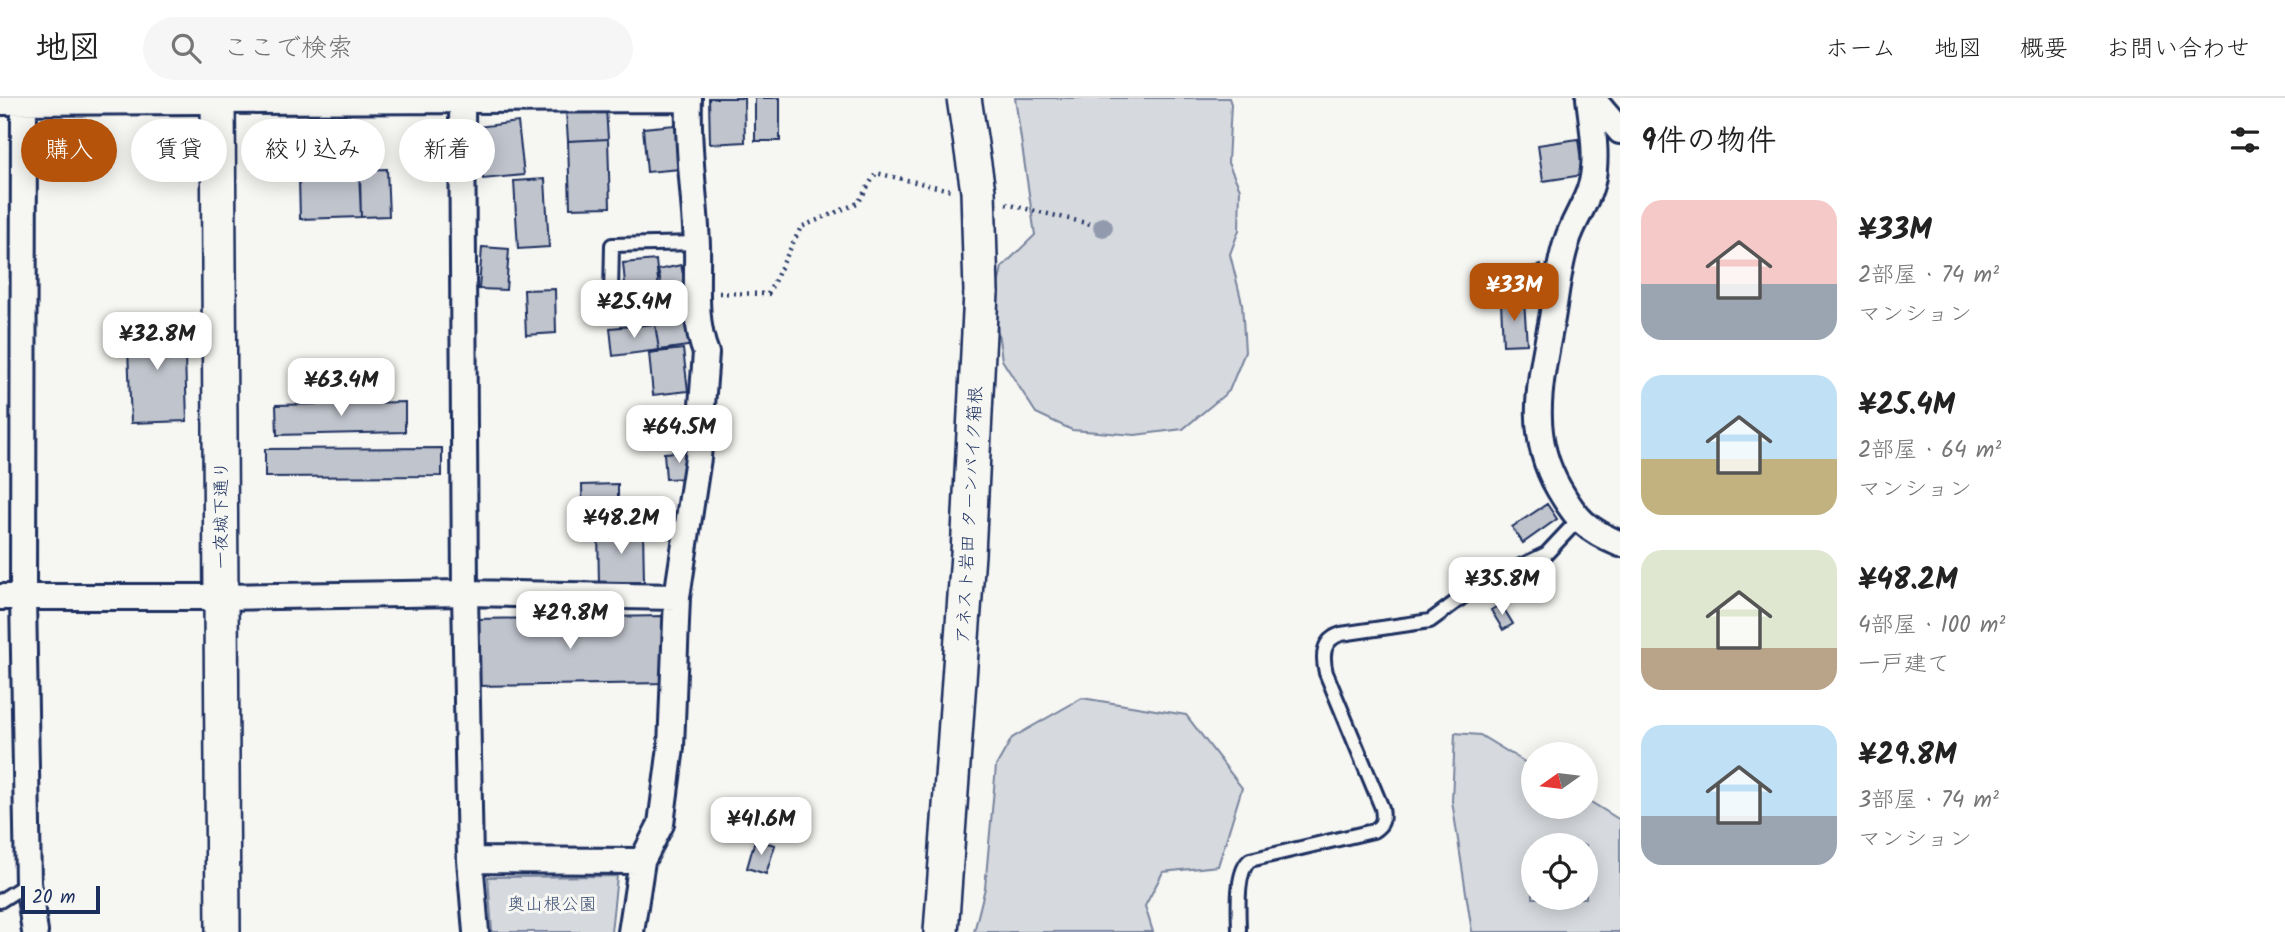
<!DOCTYPE html>
<html lang="ja">
<meta charset="utf-8">
<style>
body{margin:0;font-family:Kalam,"Klee One",sans-serif;background:#f6f6f6;color:#222;height:100vh;display:flex;flex-direction:column;font-size:26px;white-space:nowrap}
*{box-sizing:border-box;margin:0}
p{font-size:23px;color:#767676}
.icon{flex:none;width:38px;height:38px;fill:none;stroke:currentColor;stroke-width:2;stroke-linecap:round;stroke-linejoin:round}
.map{position:relative;flex:1;overflow:hidden}
.sheet{display:flex;flex-direction:column;background:#fff;width:665px}
.sheet>*{flex:none}
.top-card{position:absolute;left:21px;top:21px;width:665px;height:63px;display:flex;gap:14px}
.needle{width:46px;rotate:256deg}
.controls{position:absolute;left:1521px;top:644px;display:grid;gap:14px}
.controls a{display:grid;place-items:center;width:77px;height:77px;border-radius:50%;background:#fff;box-shadow:0 4px 18px #0003;font-size:35px}
.scale{position:absolute;left:21px;bottom:18px;width:79px;box-sizing:border-box;padding-left:7px;border:4px solid #1b2f5e;border-top:0;font-size:19px;line-height:24px;white-space:nowrap;color:#1b2f5e;-webkit-text-stroke:5px #f6f6f2;paint-order:stroke}
.price{position:absolute;translate:-50% -60px;padding:0 16px;border-radius:14px;background:#fff;color:#222;font-size:23px;line-height:46px;filter:drop-shadow(0 2px 4px #0008)}
.price::after{content:'';position:absolute;left:50%;top:42px;width:21px;height:16px;margin-left:-10px;background:inherit;clip-path:polygon(0 0,100% 0,50% 100%)}
.price.active{background:#b45309;color:#fff}
ul{padding:0;list-style:none}
li{display:flex;align-items:center;gap:21px;height:175px;padding:0 21px}
li span{display:grid;place-items:center;flex:none;width:196px;height:140px;border-radius:21px;color:#555}
li>.icon{margin-inline-start:auto}
span .icon{width:84px;height:84px;fill:#fffc;stroke-width:1}
li b{font-size:30px}
h2{display:flex;justify-content:space-between;align-items:center;height:84px;padding:0 21px;font-size:30px}
.pill{padding:0 24px;border-radius:32px;background:#fff;box-shadow:0 4px 18px #0003;font-size:24px;line-height:63px}
.pill.active{background:#b45309;color:#fff}
header{display:flex;align-items:center;gap:42px;box-sizing:border-box;height:98px;padding:0 35px;background:#fff;border-bottom:2px solid #e0e0e0}
header strong{font-size:33px}
nav{display:flex;gap:38px;margin-inline-start:auto;font-size:24px}
.search{width:490px;height:63px;background:#f6f6f6;display:flex;align-items:center;gap:18px;box-sizing:border-box;padding:0 24px;border-radius:38px;color:#767676;font-size:26px}
main{display:flex;flex:1;min-height:0}
.map>svg:first-child{display:block}
.green{fill:#d6d9dd;stroke:#78849e;stroke-width:2;fill-rule:evenodd}
.building{fill:#c0c4cd;stroke:#1b2f5e;stroke-width:2}
.lines{fill:none;stroke-linecap:round;stroke-linejoin:round}
.lane-casing{stroke:#1b2f5e;stroke-width:18}
.street-casing{stroke:#1b2f5e;stroke-width:30}
.secondary-casing{stroke:#1b2f5e;stroke-width:38}
.path{stroke:#1b2f5e;stroke-width:4.5;stroke-dasharray:2 5;stroke-linecap:butt}
.lane{stroke:#f6f6f2;stroke-width:12}
.street{stroke:#f6f6f2;stroke-width:24}
.secondary{stroke:#f6f6f2;stroke-width:33}
.secondary-bridge-casing{stroke:#1b2f5e;stroke-width:38;stroke-linecap:butt}
.secondary-bridge{stroke:#f6f6f2;stroke-width:33}
.tree{fill:#929bae}
.labels{text-anchor:middle;stroke-width:6;stroke-linejoin:round;paint-order:stroke}
.street-label{font-size:18px;fill:#1b2f5e;stroke:#f6f6f2}
.park-label{font-size:18px;fill:#405177;stroke:#f6f6f2}
</style>
<header>
<strong>地図</strong>
<div class="search"><svg class="icon" aria-label="search" viewBox="0 0 24 24"><circle cx="10" cy="10" r="6"/><path d="M15 15l6 6"/></svg>ここで検索</div>
<nav><a>ホーム</a><a>地図</a><a>概要</a><a>お問い合わせ</a></nav>
</header>
<main>
<div class="map">
<svg width="1620" height="834" viewBox="0 0 1620 834">
<rect width="100%" height="100%" fill="#f6f6f2"/>
<filter id="ink" filterUnits="userSpaceOnUse"><feTurbulence type="fractalNoise" baseFrequency=".0143" numOctaves="2"/><feDisplacementMap in="SourceGraphic" scale="14" xChannelSelector="R" yChannelSelector="G"/><feConvolveMatrix kernelMatrix="1 2 1 2 8 2 1 2 1" color-interpolation-filters="sRGB"/></filter>
<g filter="url(#ink)">
<!-- green -->
<path class="green" d="M1015 0H1229L1231 6 1228 65 1240 91 1239 132 1230 156 1242 205 1245 254 1229 293 1183 331 1135 337 1072 332 1036 315 1002 262 994 206 1002 169 1035 137Z
M1082 600 1186 617 1242 690 1218 768 1163 774 1145 808 1153 834H974L985 790 996 668 1012 640Z
M1455 635 1480 637 1533 669V709H1586V701L1620 722V834H1472L1452 703ZM1586 747V800H1533V747Z
M617 778 611 834H492L488 779Z"/>
<!-- building -->
<path class="building" d="M709 0H744L745 44 710 46Z
M755 0H780V43H755Z
M606 11 608 41 568 43 566 13Z
M518 24 524 77 483 81 477 29Z
M675 27 680 71 647 74 643 30Z
M298 39H359L361 119 300 121Z
M608 41 610 109 570 110 568 43Z
M1578 41 1583 77 1543 83 1538 47Z
M387 71 389 118 361 119 359 72Z
M545 81 549 149 518 151 514 83Z
M482 149 509 151 506 192 479 191Z
M656 162 659 193 626 196 623 165Z
M681 167 685 185 697 195 681 199 682 206 666 209 658 172Z
M1541 167 1544 184 1516 190 1513 173Z
M555 191 556 235 526 237 524 192Z
M654 195 656 222 623 224 621 197Z
M1524 203 1527 246 1503 247 1501 204Z
M692 221 702 246 659 252 655 226Z
M184 224 187 323 131 325 127 226Z
M655 226 659 252 613 258 610 230Z
M683 251 688 293 653 297 649 255Z
M405 304V334L277 337 276 307Z
M442 350V378L265 379V351Z
M692 353 693 380 666 381 664 355Z
M618 386V427L583 428 582 387Z
M1547 406 1557 421 1523 445 1512 429Z
M643 430 644 484 599 486 598 432Z
M1501 506 1513 526 1503 532 1491 512Z
M663 518 664 585 478 588 477 521Z
M755 742 775 747 766 776 747 770Z"/>
<g class="lines">
<!-- lane casing -->
<g class="lane-casing">
<path id="lane" d="M611 197 612 147 697 145
M0 803 28 785
M1239 834C1239 816 1235 774 1250 762L1373 733C1383 727 1384 722 1382 710L1326 575C1322 558 1322 542 1341 536L1430 523 1476 489 1546 456 1578 422"/>
</g>
<!-- street casing -->
<g class="street-casing">
<path id="street" d="M24 0 23 499 28 785 35 834
M462 0 465 495 470 762 476 834
M1589 0C1592 27 1598 57 1592 84 1587 105 1573 123 1567 143 1558 169 1556 199 1551 226 1540 285 1527 336 1559 391 1577 422 1587 432 1620 446
M1592 0 1620 33
M0 4 689 1
M0 499H222L465 495 677 499
M470 762 642 763
M631 834 642 763 661 726 671 649 677 499 698 360 706 255C693 223 698 182 697 147 695 98 687 50 689 0"/>
</g>
<!-- secondary casing -->
<g class="secondary-casing">
<path id="secondary" d="M218 0 223 834
M941 834 968 456 981 194"/>
</g>
<!-- path -->
<path class="path" d="M1006 106 1103 129
M719 195 768 196 801 129 858 105 876 75 950 92"/>
<!-- lane -->
<use href="#lane" class="lane"/>
<!-- street -->
<use href="#street" class="street"/>
<!-- secondary -->
<use href="#secondary" class="secondary"/>
<!-- secondary-bridge casing -->
<g class="secondary-bridge-casing">
<path id="secondary-bridge" d="M964 0 978 93 981 194"/>
</g>
<!-- secondary-bridge -->
<use href="#secondary-bridge" class="secondary-bridge"/>
</g>
<!-- trees -->
<circle class="tree" cx="1103" cy="129" r="10"/>
</g>
<g class="labels">
<!-- street labels -->
<g class="street-label">
<text transform="translate(221 417) rotate(-90)" y="6">一夜城下通り</text>
<text transform="translate(969 417) rotate(-87)" y="6">アネスト岩田 ターンパイク箱根</text>
</g>
<!-- park labels -->
<g class="park-label">
<text x="552" y="812">奥山根公園</text>
</g>
</g>
</svg>
<div class="controls">
<a><svg class="needle" viewBox="-14 -14 28 28"><path d="M0-13l5 13h-10z" fill="#e53935"/><path d="M0 13l5-13h-10z" fill="#767676"/></svg></a>
<a><svg class="icon" aria-label="locate" viewBox="0 0 24 24"><circle cx="12" cy="12" r="6"/><path d="M12 2v4M12 18v4M2 12h4M18 12h4"/></svg></a>
</div>
<div class="scale">20 m</div>
<b class="price active" style="left:1514px;top:225px">¥33M</b>
<b class="price" style="left:634px;top:242px">¥25.4M</b>
<b class="price" style="left:157px;top:274px">¥32.8M</b>
<b class="price" style="left:341px;top:320px">¥63.4M</b>
<b class="price" style="left:679px;top:367px">¥64.5M</b>
<b class="price" style="left:621px;top:458px">¥48.2M</b>
<b class="price" style="left:1502px;top:519px">¥35.8M</b>
<b class="price" style="left:570px;top:553px">¥29.8M</b>
<b class="price" style="left:761px;top:759px">¥41.6M</b>
<div class="top-card">
<a class="pill active">購入</a>
<a class="pill">賃貸</a>
<a class="pill">絞り込み</a>
<a class="pill">新着</a>
</div>
</div>
<section class="sheet">
<h2>9件の物件<svg class="icon" aria-label="filters" viewBox="0 0 24 24"><path d="M4 7h16M4 17h16"/><circle cx="9" cy="7" r="2"/><circle cx="15" cy="17" r="2"/></svg></h2>
<ul>
<li><span style="background:linear-gradient(#f6c9c9 60%,#9aa5b1 0)"><svg class="icon" aria-label="home" viewBox="0 0 24 24"><path d="M3 11l9-7 9 7M6 9v11h12V9"/></svg></span><div><b>¥33M</b><p>2部屋 · 74 m²</p><p>マンション</p></div></li>
<li><span style="background:linear-gradient(#bfe0f5 60%,#c2b280 0)"><svg class="icon" aria-label="home" viewBox="0 0 24 24"><path d="M3 11l9-7 9 7M6 9v11h12V9"/></svg></span><div><b>¥25.4M</b><p>2部屋 · 64 m²</p><p>マンション</p></div></li>
<li><span style="background:linear-gradient(#dfe7d0 70%,#b9a48a 0)"><svg class="icon" aria-label="home" viewBox="0 0 24 24"><path d="M3 11l9-7 9 7M6 9v11h12V9"/></svg></span><div><b>¥48.2M</b><p>4部屋 · 100 m²</p><p>一戸建て</p></div></li>
<li><span style="background:linear-gradient(#bfe0f5 65%,#9aa5b1 0)"><svg class="icon" aria-label="home" viewBox="0 0 24 24"><path d="M3 11l9-7 9 7M6 9v11h12V9"/></svg></span><div><b>¥29.8M</b><p>3部屋 · 74 m²</p><p>マンション</p></div></li>
</ul>
</section>
</main>
